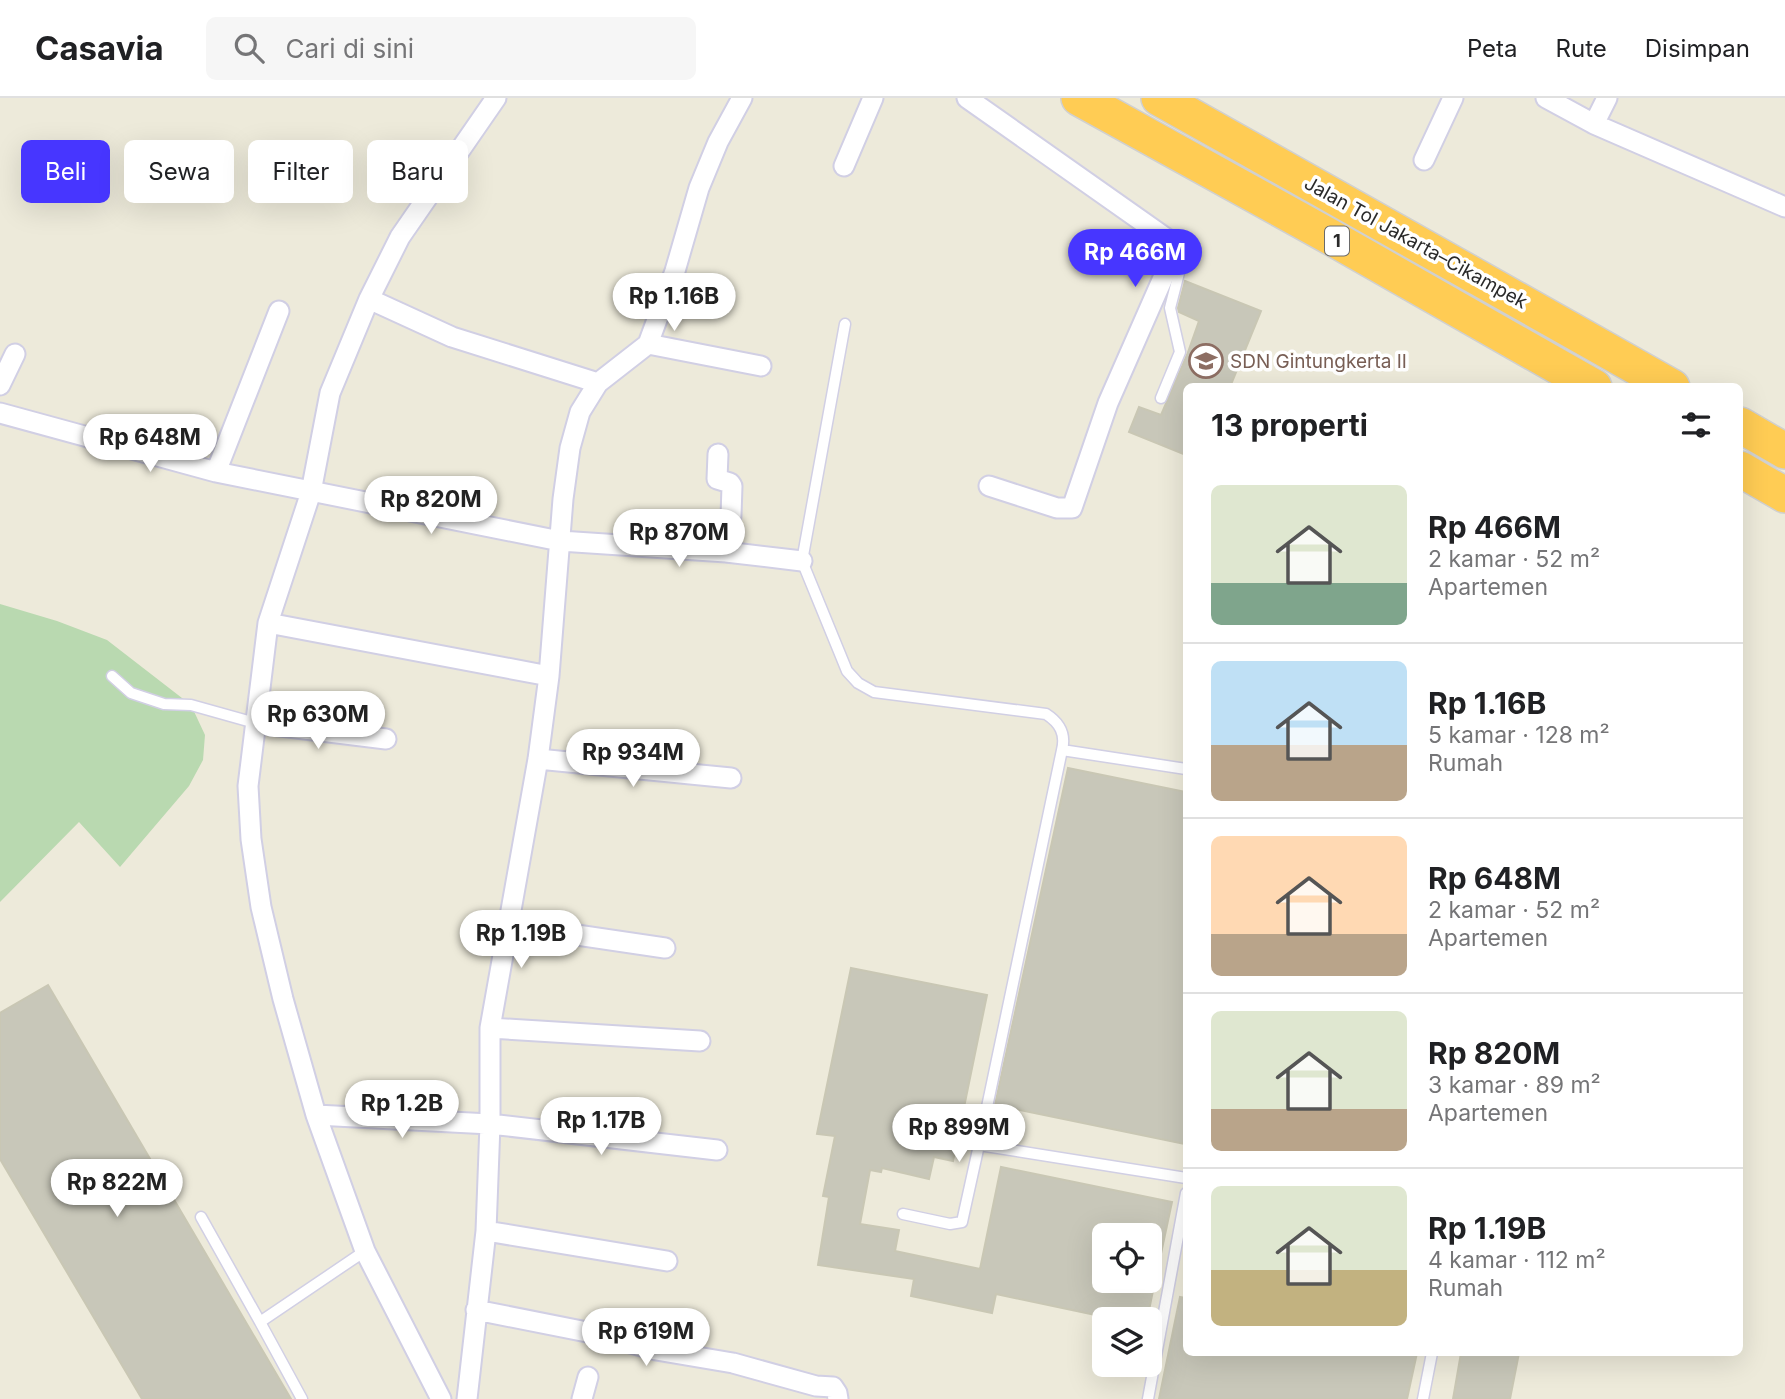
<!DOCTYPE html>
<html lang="id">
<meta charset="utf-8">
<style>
body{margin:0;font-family:Inter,sans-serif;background:#f6f6f6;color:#202124;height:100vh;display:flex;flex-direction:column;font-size:26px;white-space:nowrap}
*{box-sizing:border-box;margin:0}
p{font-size:23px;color:#757577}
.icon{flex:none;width:38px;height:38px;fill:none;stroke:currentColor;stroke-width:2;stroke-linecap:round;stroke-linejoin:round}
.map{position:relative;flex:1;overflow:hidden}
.side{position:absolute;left:1183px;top:285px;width:560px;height:973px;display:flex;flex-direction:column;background:#fff;border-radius:10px;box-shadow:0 7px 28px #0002}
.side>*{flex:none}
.top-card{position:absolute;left:21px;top:42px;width:665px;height:63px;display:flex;gap:14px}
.controls{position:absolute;left:1092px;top:1125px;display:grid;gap:14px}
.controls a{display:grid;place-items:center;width:70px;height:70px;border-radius:10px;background:#fff;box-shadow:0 7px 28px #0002;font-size:35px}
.price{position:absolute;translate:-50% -60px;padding:0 16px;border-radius:24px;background:#fff;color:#222;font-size:23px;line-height:46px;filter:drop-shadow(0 2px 4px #0008)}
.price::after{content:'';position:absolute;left:50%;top:42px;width:21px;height:16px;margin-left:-10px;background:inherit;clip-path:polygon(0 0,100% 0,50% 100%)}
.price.current{background:#4736ff;color:#fff}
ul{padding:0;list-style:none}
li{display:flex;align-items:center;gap:21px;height:175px;padding:0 28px}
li+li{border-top:2px solid #e0e0e0}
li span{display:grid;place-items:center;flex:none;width:196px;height:140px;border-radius:10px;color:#555}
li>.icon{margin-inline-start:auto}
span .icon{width:84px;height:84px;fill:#fffc;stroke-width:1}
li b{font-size:30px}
h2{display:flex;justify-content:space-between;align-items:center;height:84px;padding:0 28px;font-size:30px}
.pill{padding:0 24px;border-radius:10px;background:#fff;box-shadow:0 7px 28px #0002;font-size:24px;line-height:63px}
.pill.current{background:#4736ff;color:#fff}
header{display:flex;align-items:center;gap:42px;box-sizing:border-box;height:98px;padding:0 35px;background:#fff;border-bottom:2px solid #e0e0e0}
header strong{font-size:33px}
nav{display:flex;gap:38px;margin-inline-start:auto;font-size:24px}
.search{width:490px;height:63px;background:#f6f6f6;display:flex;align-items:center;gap:18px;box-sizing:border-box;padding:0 24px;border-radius:10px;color:#757577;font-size:26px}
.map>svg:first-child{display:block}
.cemetery{fill:#b9d9b0}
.building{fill:#c8c7b9;stroke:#c9c7b4;stroke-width:2}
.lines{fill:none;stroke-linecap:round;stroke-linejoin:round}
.lane-casing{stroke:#d1cfe4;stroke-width:13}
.street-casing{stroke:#d1cfe4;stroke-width:23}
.highway-casing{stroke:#d0d0d0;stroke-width:38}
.lane{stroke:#fff;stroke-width:10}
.street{stroke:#fff;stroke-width:19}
.highway{stroke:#ffcc54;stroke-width:35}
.labels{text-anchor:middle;stroke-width:7;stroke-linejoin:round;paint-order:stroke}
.shield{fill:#fff;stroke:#6a6a6a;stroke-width:2}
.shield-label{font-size:18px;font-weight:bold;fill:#2a2a2a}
.street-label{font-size:19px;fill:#2a2a2a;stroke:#fff}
.education-label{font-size:19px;fill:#785e54;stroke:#fff;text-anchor:start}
</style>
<header>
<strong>Casavia</strong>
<div class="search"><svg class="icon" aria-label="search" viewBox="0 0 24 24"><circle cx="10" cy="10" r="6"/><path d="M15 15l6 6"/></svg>Cari di sini</div>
<nav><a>Peta</a><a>Rute</a><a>Disimpan</a></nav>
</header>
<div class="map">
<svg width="1785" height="1301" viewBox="0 0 1785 1301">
<rect width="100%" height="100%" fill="#edeada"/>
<!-- cemetery -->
<path class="cemetery" d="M0 506 57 523 107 542 191 607 205 637 203 662 189 688 120 769 79 724 0 804Z"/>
<!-- building -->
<path class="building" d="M1185 183 1261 213 1230 289H1186V357L1129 334 1139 309 1161 317 1187 257 1199 223 1179 214 1178 210Z
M1068 670 1186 694V1037L1185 1046 995 1007Z
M851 870 987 897 953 1063 934 1059 929 1081 882 1070 881 1074 870 1072 860 1126 899 1132 895 1153 980 1171 1001 1069 1172 1104 1156 1179 1150 1178V1138H1104V1183H1155L1147 1222H1119L996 1196 992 1215 911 1198 914 1181 818 1167 829 1099 823 1098 835 1038 817 1036Z
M48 887 291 1301H142L0 1061V915Z
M1180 1199 1186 1200V1255H1417L1407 1301H1159Z
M1461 1255H1519L1510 1301H1453Z"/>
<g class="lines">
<!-- lane casing -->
<g class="lane-casing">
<path id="lane" d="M845 226 802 463 847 573 858 585 874 594 1046 616C1060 625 1066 636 1062 652L1186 671
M1161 300 1180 254 1170 210 1180 171 1178 155
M112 578 131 595 164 606 191 607 255 625
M1062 652 979 1047 1186 1080
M903 1116 950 1126 962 1124 979 1047
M201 1119 260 1224
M302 1301 260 1224 365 1153
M1148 1301 1186 1095
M1423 1301 1432 1255"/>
</g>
<!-- street casing -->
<g class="street-casing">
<path id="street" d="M967 0 1177 148 1108 305 1072 410H1057L989 388
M1546 0 1594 26 1785 109
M1594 26 1607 0
M1424 62 1453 0
M844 68 873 0
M369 201 452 239 598 285
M648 246 761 268
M0 287 15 256
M0 315 216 374 560 443 726 454 802 463
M718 356 717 381 730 385 732 388 731 418 726 454
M216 374 279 213
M268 525 549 578
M255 625 386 641
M538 661 731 680
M509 827 665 850
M490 930 700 943
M316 1017 490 1026 717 1052
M486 1133 667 1163
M476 1212 597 1236 656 1252 733 1265 816 1288 833 1289 837 1295 838 1301
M441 1301 365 1153 316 1017 283 901 261 809 251 741 248 688 268 525 311 394 330 295 369 201 400 139 496 0
M467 1301 486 1133 490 1026V930L538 661 549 578 563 401 570 350 580 314 598 285 648 246 675 173 699 90 718 44 742 0
M582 1301 588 1279"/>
</g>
<!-- highway casing -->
<g class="highway-casing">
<path id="highway" d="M1079 0 1327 137 1594 289
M1159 0 1672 289
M1740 327 1785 353
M1740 371 1785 397"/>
</g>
<!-- lane -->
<use href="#lane" class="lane"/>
<!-- street -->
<use href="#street" class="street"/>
<!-- highway -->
<use href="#highway" class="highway"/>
</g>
<!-- icons -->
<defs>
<g id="school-ring" transform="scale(1.75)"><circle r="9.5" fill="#fff" stroke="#8d6e63" stroke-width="1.5"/><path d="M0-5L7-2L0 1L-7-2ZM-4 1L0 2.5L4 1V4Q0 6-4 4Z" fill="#8d6e63"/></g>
</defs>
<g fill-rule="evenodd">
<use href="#school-ring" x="1206" y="263"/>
</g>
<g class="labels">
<!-- shield labels -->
<rect class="shield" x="1325" y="128.5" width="24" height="29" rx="5"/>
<g class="shield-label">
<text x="1337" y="149">1</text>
</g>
<!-- street labels -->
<g class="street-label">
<text transform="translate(1416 144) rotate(29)" y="7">Jalan Tol Jakarta–Cikampek</text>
</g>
<!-- education labels -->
<g class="education-label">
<text x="1230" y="270">SDN Gintungkerta II</text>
</g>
</g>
</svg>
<div class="controls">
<a><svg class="icon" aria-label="locate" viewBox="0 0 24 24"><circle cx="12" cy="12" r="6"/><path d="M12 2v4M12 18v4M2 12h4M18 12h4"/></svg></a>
<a><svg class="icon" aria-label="layers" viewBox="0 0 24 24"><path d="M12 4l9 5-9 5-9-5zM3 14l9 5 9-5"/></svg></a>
</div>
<b class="price current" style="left:1135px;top:191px">Rp 466M</b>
<b class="price" style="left:674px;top:235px">Rp 1.16B</b>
<b class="price" style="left:150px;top:376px">Rp 648M</b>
<b class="price" style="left:431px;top:438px">Rp 820M</b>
<b class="price" style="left:679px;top:471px">Rp 870M</b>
<b class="price" style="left:318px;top:653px">Rp 630M</b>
<b class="price" style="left:633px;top:691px">Rp 934M</b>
<b class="price" style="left:521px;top:872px">Rp 1.19B</b>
<b class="price" style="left:402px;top:1042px">Rp 1.2B</b>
<b class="price" style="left:601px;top:1059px">Rp 1.17B</b>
<b class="price" style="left:959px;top:1066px">Rp 899M</b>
<b class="price" style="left:117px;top:1121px">Rp 822M</b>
<b class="price" style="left:646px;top:1270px">Rp 619M</b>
<div class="top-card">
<a class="pill current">Beli</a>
<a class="pill">Sewa</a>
<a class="pill">Filter</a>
<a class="pill">Baru</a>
</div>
<section class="side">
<h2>13 properti<svg class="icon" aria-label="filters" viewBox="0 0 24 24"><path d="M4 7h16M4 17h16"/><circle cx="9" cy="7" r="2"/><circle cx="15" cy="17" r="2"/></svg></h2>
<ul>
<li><span style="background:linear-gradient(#dfe7d0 70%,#7fa58c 0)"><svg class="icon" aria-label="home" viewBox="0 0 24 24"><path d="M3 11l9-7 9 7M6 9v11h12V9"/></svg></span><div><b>Rp 466M</b><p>2 kamar · 52 m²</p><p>Apartemen</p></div></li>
<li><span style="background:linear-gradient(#bfe0f5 60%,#b9a48a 0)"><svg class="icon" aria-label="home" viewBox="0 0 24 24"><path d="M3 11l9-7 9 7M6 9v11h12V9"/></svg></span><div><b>Rp 1.16B</b><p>5 kamar · 128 m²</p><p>Rumah</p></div></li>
<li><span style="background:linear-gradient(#ffd9b3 70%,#b9a48a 0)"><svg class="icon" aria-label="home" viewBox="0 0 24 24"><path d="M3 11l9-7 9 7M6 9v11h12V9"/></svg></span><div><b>Rp 648M</b><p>2 kamar · 52 m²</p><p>Apartemen</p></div></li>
<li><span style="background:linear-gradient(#dfe7d0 70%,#b9a48a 0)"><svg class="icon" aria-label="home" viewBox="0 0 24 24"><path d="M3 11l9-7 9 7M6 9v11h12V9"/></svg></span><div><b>Rp 820M</b><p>3 kamar · 89 m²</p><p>Apartemen</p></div></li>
<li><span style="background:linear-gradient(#dfe7d0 60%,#c2b280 0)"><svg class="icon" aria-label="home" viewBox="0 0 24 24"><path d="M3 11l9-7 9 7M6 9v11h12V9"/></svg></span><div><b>Rp 1.19B</b><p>4 kamar · 112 m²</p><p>Rumah</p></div></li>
</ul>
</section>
</div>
